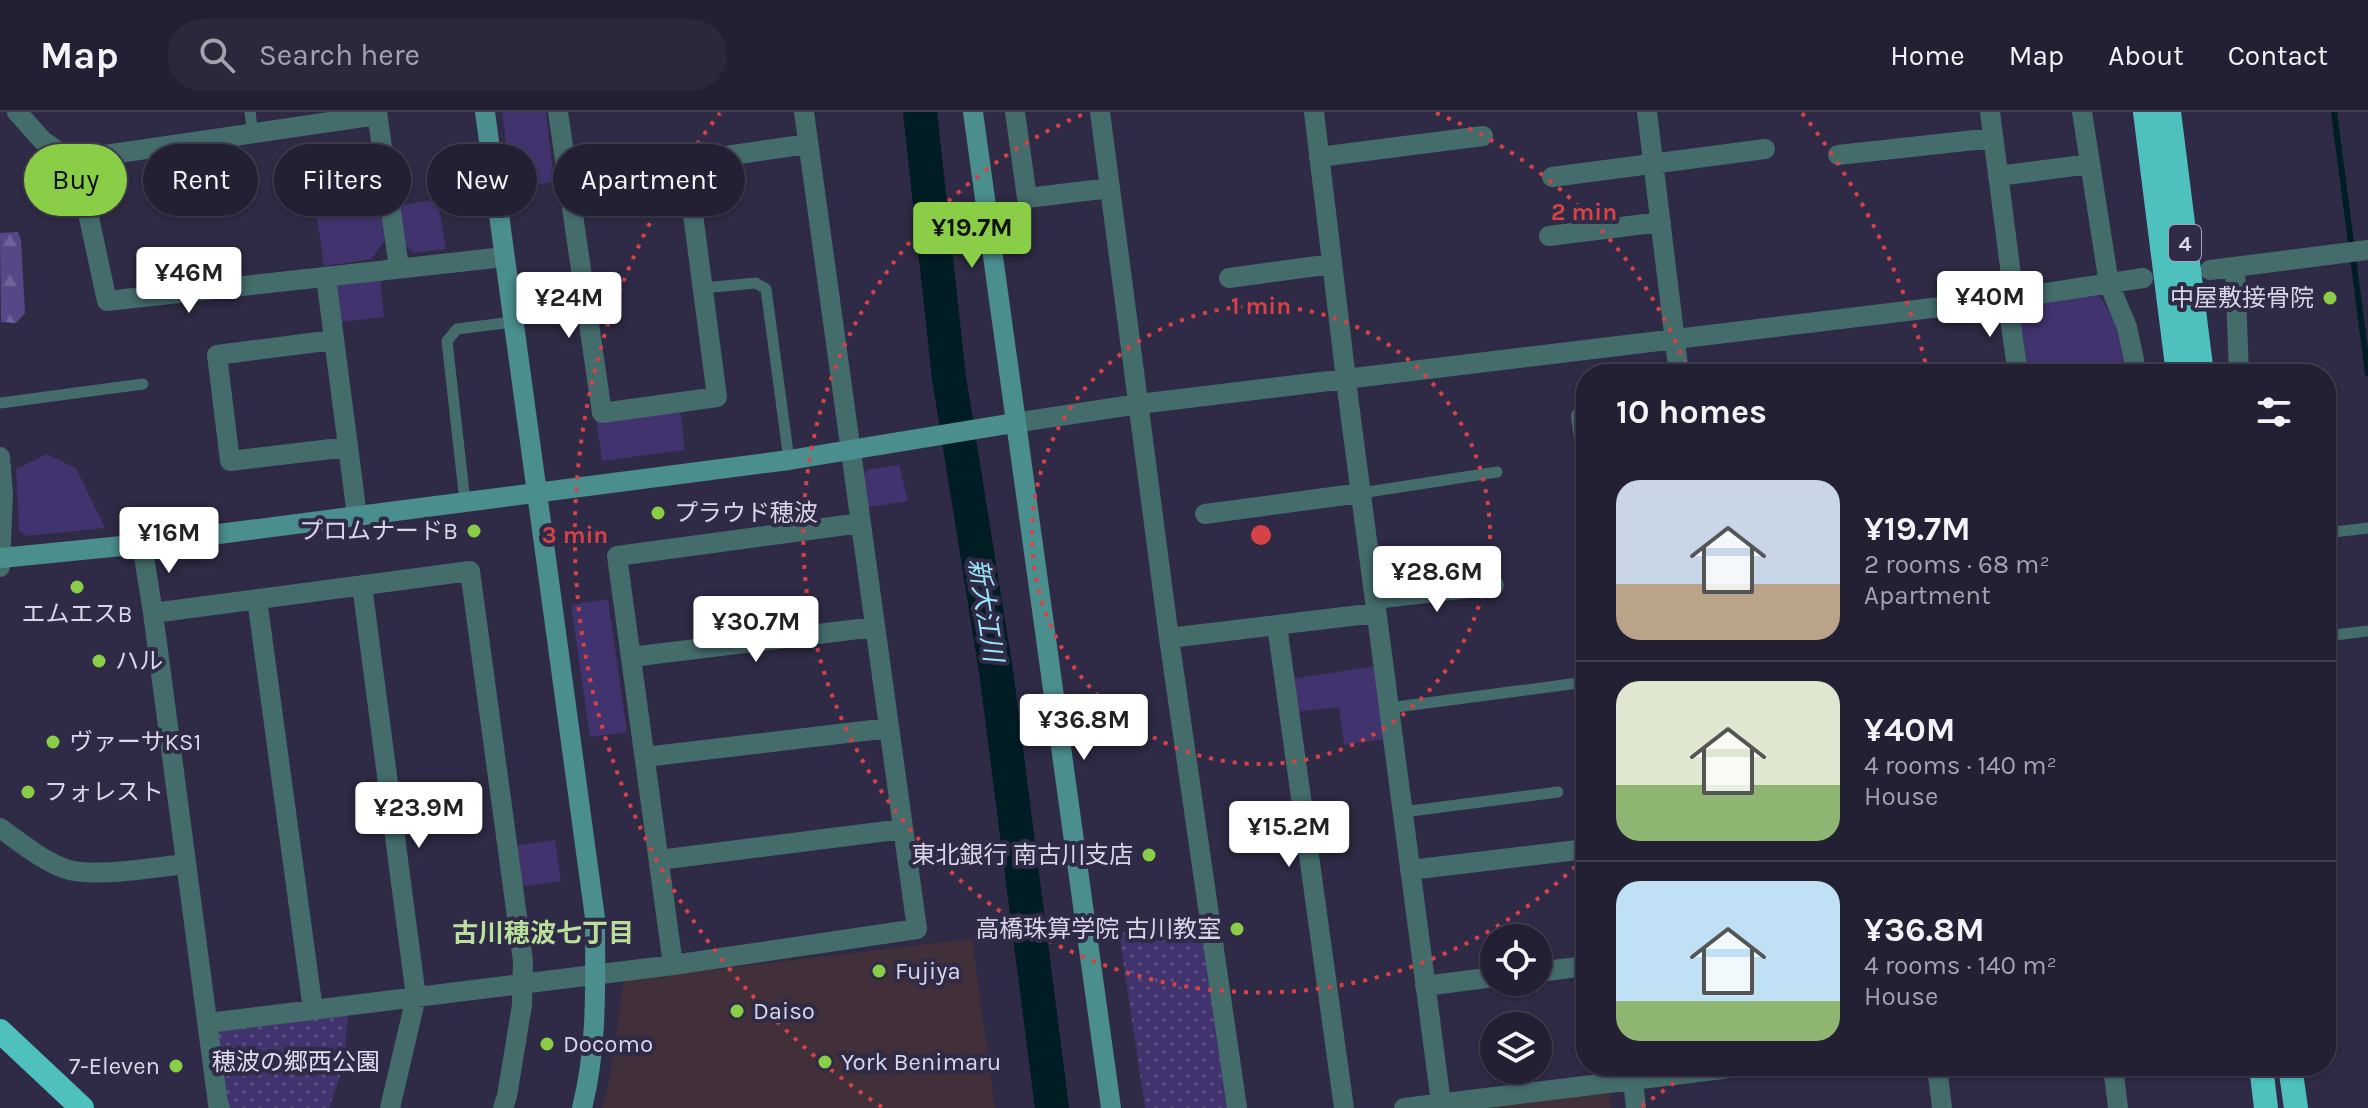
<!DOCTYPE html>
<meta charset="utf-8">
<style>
body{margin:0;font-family:Karla,"Noto Sans JP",sans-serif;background:#2b283c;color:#f1f3f6;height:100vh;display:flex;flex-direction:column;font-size:30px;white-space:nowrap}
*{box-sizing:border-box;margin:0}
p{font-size:26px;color:#a3a3ac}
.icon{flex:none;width:44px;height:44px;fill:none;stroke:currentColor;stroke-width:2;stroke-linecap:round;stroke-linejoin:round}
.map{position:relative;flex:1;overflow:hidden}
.details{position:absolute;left:1576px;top:252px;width:760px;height:712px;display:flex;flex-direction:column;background:#232034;border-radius:32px;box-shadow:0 2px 6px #0004,0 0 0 2px #403e4f}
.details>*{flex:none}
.banner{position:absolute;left:24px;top:32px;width:760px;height:72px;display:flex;gap:16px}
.fabs{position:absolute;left:1480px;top:812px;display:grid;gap:16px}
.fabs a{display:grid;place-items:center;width:72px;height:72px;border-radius:50%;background:#232034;box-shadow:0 2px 6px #0004,0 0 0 2px #403e4f;font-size:40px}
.price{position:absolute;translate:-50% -68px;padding:0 18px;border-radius:8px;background:#fff;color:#222;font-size:26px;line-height:52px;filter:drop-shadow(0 2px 4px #0008)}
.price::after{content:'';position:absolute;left:50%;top:48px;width:24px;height:18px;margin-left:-12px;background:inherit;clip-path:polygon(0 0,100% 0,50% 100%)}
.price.active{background:#8ace47;color:#111}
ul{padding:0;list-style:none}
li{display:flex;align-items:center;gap:24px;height:200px;padding:0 40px}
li+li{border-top:2px solid #403e4f}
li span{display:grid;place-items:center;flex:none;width:224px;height:160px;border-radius:24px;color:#555}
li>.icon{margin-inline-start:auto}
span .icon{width:96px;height:96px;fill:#fffc;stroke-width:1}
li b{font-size:34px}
h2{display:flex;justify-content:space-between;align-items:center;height:96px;padding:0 40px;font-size:34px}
.chip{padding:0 28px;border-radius:36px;background:#232034;box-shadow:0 2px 6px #0004,0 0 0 2px #403e4f;font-size:28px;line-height:72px}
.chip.active{background:#8ace47;color:#111}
header{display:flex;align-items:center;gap:48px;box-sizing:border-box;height:112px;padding:0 40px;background:#232034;border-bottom:2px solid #403e4f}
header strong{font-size:38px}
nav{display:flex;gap:44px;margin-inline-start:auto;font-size:28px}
.search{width:560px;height:72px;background:#2b283c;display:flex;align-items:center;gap:20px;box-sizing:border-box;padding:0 28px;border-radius:44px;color:#a3a3ac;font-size:30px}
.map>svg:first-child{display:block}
.commercial{fill:#41303a}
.green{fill:#41336d}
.forest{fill:url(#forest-firs)}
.park{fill:url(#park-dots)}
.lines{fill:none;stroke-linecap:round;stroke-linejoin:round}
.stream{stroke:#001d24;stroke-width:6}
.river{stroke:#001d24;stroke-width:34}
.lane{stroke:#436c6b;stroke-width:11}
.street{stroke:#436c6b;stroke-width:20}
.secondary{stroke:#4a8e8d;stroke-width:20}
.highway{stroke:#4ec1bf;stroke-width:24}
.ring{fill:none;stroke:#d64245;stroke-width:4;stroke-dasharray:4 8}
.poi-dot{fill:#8ace47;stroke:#2f2a45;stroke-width:3}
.labels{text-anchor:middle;stroke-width:8;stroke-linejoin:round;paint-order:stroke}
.shield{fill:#2f2a45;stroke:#a5a2b7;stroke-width:2}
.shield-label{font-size:22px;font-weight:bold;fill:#d8d6e8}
.poi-label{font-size:24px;fill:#d8d6e8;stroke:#2f2a45;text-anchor:start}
.park-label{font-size:24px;fill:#e0ddf1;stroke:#2f2a45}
.water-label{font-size:26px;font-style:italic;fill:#9ae5f9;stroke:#2f2a45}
.neighbourhood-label{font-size:26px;font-weight:bold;fill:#b9df9b;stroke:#2f2a45}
.centre{fill:#d64245;stroke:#2f2a45;stroke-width:4}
.ring-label{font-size:24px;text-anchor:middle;font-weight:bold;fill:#d64245;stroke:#2f2a45;stroke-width:8;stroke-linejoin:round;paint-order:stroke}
</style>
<header>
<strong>Map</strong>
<div class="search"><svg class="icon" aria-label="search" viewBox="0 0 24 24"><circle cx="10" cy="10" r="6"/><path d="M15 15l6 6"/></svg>Search here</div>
<nav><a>Home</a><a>Map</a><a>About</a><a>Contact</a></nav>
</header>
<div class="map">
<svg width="2368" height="996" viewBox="0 0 2368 996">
<defs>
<pattern id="forest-firs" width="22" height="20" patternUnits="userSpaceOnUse" patternTransform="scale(2)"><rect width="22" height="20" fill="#564787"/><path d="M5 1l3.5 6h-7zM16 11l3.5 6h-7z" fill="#6e6198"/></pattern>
<pattern id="park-dots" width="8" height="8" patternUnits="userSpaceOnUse" patternTransform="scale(2)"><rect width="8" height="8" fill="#41336d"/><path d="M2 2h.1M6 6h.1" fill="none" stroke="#5c5082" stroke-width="1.8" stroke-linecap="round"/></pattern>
</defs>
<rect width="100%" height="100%" fill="#2f2a45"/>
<!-- commercial -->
<path class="commercial" d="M972 827 995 996H602L608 976 624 868Z
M1609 979 1611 996H1461Z"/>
<!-- green -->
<path class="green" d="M502 0H546L554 70 512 75Z
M373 54 385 127 372 147 324 154 311 64Z
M437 87 446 137 414 141 403 132 397 94Z
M380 165 384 205 337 210 333 176 341 168Z
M2099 183 2120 217 2125 262H2024L2013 194Z
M680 295 685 338 602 349 596 306Z
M47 342 76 356 105 416 27 424 19 419 16 357Z
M899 353 908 389 864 396 860 366 867 358Z
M608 487 627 620 590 625 571 493Z
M1375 554 1384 627 1344 633 1339 595 1296 600 1291 567Z
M555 728 561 769 519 775 513 734Z"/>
<!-- forest -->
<path class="forest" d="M18 120 21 128 25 201 16 211 1 210 0 121Z"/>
<!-- park -->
<path class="park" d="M63 54 75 63 76 90 41 93 45 56Z
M1203 809 1231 996H1145L1119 821Z
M348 898 344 952 329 996H230L226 993 212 929 223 914Z"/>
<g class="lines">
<!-- stream -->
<path class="stream" d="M2334 0 2368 261"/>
<!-- river -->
<path class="river" d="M920 0 949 266 996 559 1052 996"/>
<!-- lane -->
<path class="lane" d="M250 0 253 22
M703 176 756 171 766 177 789 348
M0 291 143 272
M1361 381 1497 360
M465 390 447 229 457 217 513 210
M2326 421 2368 416
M2326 524 2368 519
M1389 596 1586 570
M1403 700 1558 680"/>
<!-- street -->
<path class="street" d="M17 0 43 29 71 48 80 64 107 189 504 145
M377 0 399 156
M558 0 602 301 717 285 686 49
M1015 0 1027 86 1110 76
M1100 0 1169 526 1237 996
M1314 0 1348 284 1441 991
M1647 0 1679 262
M1990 0 2014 186
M2082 0 2109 172 2127 215 2137 262
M1838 43 1993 26
M1319 45 1483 24
M71 48 377 3
M1998 64 2090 52
M1552 65 1765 37
M568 67 808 32
M1549 124 1661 110
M2235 155 2239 262
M2210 158 2368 138
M326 165 357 404
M1229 166 1332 152
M2007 186 2018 262
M333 228 217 243 230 349 348 335
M1586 304H1581L1586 342
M1014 311 1139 292 2014 186 2143 166
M0 345 3 382 0 455
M1205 402 1361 381
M142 432 153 501
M362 473 416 885 390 996
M257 487 313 898
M1375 487 1494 473
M1277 513 1344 996
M1169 526 1376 501
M631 545 875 515
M645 645 889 616
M0 716C20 730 40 747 63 756 91 767 155 755 186 752
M659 748 903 717
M1410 758 1586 737
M673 853 617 444 861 411
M1538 860 1586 854
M1425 874 1494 865
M208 911 673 853 917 817 804 0
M1937 954 1942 996
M2113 954 2118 996
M1633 968 1636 996
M220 996 218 992 153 501 470 459 523 849 522 893 507 984 503 996
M1404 996 1747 954"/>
<!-- secondary -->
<path class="secondary" d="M485 0 595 806C595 871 598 933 582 996
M973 0 1111 996
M1 446 142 432 789 348 1014 311"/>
<!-- highway -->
<path class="highway" d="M2145 0 2178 262
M2169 0 2202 262
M0 919 82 996
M2261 954 2266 996
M2290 954 2296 996"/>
</g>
<!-- distance rings -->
<g class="ring">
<circle cx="1261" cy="423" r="229"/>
<path d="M1584 746A457 457 0 1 1 1086 1M1436 1A457 457 0 0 1 1688 259"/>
<path d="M1693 956A686 686 0 0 1 1640 995M882 995A686 686 0 0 1 720 1M1802 1A686 686 0 0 1 1927 257"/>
</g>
<!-- markers -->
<g class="poi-dot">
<circle cx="2330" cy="186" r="8"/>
<circle cx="658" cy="401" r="8"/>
<circle cx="474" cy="419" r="8"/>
<circle cx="77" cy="475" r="8"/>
<circle cx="99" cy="549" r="8"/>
<circle cx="53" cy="630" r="8"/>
<circle cx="28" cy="680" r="8"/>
<circle cx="1149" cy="743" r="8"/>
<circle cx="1237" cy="817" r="8"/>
<circle cx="879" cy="859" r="8"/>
<circle cx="737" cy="899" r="8"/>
<circle cx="547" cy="932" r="8"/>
<circle cx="825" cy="950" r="8"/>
<circle cx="176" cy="954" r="8"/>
</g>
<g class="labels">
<!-- shield labels -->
<rect class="shield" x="2169" y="113" width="32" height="36" rx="6"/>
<g class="shield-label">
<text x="2185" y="139">4</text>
</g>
<!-- poi labels -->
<g class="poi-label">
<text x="2314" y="194" text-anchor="end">中屋敷接骨院</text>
<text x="674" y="409">プラウド穂波</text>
<text x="458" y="427" text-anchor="end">プロムナードB</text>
<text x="77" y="510" text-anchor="middle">エムエスB</text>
<text x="115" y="557">ハル</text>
<text x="69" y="638">ヴァーサKS1</text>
<text x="44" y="688">フォレスト</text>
<text x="1133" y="751" text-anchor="end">東北銀行 南古川支店</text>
<text x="1221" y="825" text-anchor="end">高橋珠算学院 古川教室</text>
<text x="895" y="867">Fujiya</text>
<text x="753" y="907">Daiso</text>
<text x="563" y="940">Docomo</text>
<text x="841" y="958">York Benimaru</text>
<text x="160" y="962" text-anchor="end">7-Eleven</text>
</g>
<!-- park labels -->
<g class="park-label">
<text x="296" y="958">穂波の郷西公園</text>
</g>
<!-- water labels -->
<g class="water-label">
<text transform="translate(986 498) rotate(81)" y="9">新大江川</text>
</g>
<!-- neighbourhood labels -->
<g class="neighbourhood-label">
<text x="543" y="830">古川穂波七丁目</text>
</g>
</g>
<circle cx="1261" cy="423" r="12" class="centre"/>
<g class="ring-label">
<text x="1584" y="108">2 min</text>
<text x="1261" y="202">1 min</text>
<text x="575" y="431">3 min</text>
</g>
</svg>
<div class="fabs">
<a><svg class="icon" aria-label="locate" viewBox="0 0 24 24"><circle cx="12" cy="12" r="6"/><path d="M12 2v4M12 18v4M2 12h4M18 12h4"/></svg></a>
<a><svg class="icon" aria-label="layers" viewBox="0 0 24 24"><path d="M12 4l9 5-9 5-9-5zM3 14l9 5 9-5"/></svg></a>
</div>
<b class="price active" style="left:972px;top:158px">¥19.7M</b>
<b class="price" style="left:189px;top:203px">¥46M</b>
<b class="price" style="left:1990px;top:227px">¥40M</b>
<b class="price" style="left:569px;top:228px">¥24M</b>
<b class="price" style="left:169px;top:463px">¥16M</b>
<b class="price" style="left:1437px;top:502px">¥28.6M</b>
<b class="price" style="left:756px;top:552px">¥30.7M</b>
<b class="price" style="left:1084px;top:650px">¥36.8M</b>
<b class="price" style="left:419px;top:738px">¥23.9M</b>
<b class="price" style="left:1289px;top:757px">¥15.2M</b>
<div class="banner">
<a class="chip active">Buy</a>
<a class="chip">Rent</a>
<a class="chip">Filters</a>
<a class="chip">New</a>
<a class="chip">Apartment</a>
</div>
<section class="details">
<h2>10 homes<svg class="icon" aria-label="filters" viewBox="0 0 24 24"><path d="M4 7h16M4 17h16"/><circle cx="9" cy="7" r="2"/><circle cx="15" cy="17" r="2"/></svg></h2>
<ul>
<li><span style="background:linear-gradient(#c9d6e8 65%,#b9a48a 0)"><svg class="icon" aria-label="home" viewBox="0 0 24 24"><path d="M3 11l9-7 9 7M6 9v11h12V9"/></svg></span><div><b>¥19.7M</b><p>2 rooms · 68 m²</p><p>Apartment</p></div></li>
<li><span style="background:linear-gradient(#dfe7d0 65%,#8fb573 0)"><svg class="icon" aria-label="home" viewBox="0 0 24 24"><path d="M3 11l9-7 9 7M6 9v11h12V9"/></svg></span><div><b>¥40M</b><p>4 rooms · 140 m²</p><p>House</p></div></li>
<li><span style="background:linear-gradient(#bfe0f5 75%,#8fb573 0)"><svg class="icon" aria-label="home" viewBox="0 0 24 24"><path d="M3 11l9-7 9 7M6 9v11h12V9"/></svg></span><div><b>¥36.8M</b><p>4 rooms · 140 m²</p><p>House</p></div></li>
</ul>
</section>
</div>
